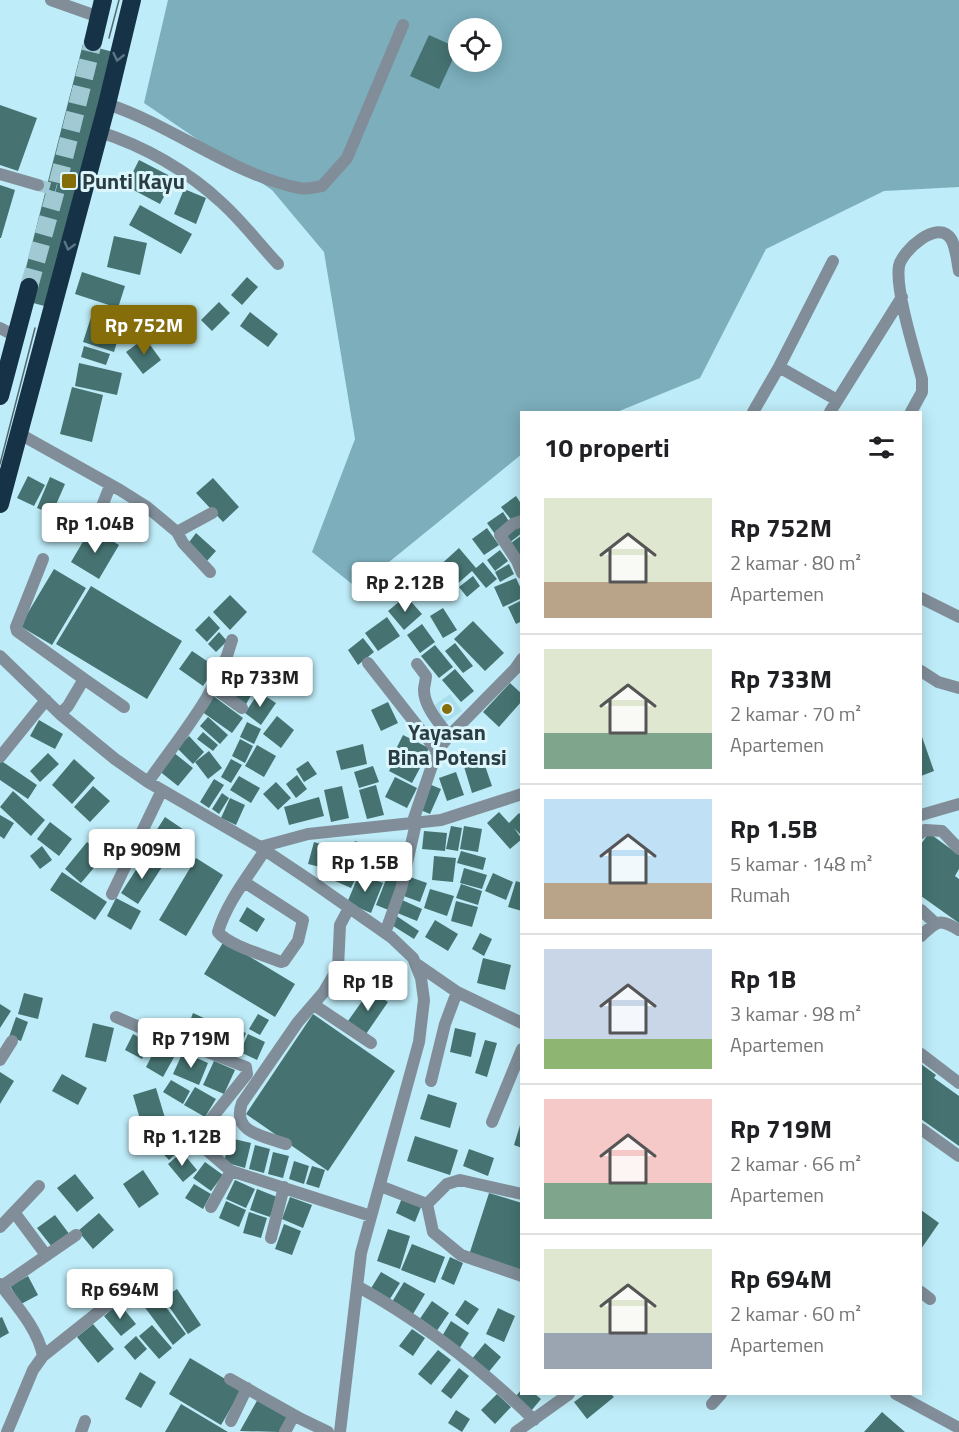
<!DOCTYPE html>
<html lang="id">
<meta charset="utf-8">
<style>
body{margin:0;font-family:"Titillium Web",sans-serif;background:#f6f6f6;color:#202124;height:100vh;display:flex;flex-direction:column;font-size:22px;white-space:nowrap}
*{box-sizing:border-box;margin:0}
p{font-size:20px;color:#757577}
.icon{flex:none;width:33px;height:33px;fill:none;stroke:currentColor;stroke-width:2;stroke-linecap:round;stroke-linejoin:round}
.map{position:relative;flex:1;overflow:hidden}
.drawer{position:absolute;left:520px;top:411px;width:402px;height:984px;display:flex;flex-direction:column;background:#fff;border-radius:0px;box-shadow:0 3px 15px #0003}
.drawer>*{flex:none}
.tools{position:absolute;left:448px;top:18px;display:grid;gap:12px}
.tools a{display:grid;place-items:center;width:54px;height:54px;border-radius:50%;background:#fff;box-shadow:0 3px 15px #0003;font-size:30px}
.price{position:absolute;translate:-50% -51px;padding:0 14px;border-radius:6px;background:#fff;color:#222;font-size:20px;line-height:39px;filter:drop-shadow(0 2px 3px #0008)}
.price::after{content:'';position:absolute;left:50%;top:36px;width:18px;height:14px;margin-left:-9px;background:inherit;clip-path:polygon(0 0,100% 0,50% 100%)}
.price.selected{background:#856d0a;color:#fff}
ul{padding:0;list-style:none}
li{display:flex;align-items:center;gap:18px;height:150px;padding:0 24px}
li+li{border-top:2px solid #e0e0e0}
li span{display:grid;place-items:center;flex:none;width:168px;height:120px;border-radius:0px;color:#555}
li>.icon{margin-inline-start:auto}
span .icon{width:72px;height:72px;fill:#fffc;stroke-width:1}
li b{font-size:26px}
h2{display:flex;justify-content:space-between;align-items:center;height:72px;padding:0 24px;font-size:26px}
.map>svg:first-child{display:block}
.built{fill:#a9deed}
.forest{fill:#7caebc;fill-rule:evenodd}
.building{fill:#467371}
.lines{fill:none;stroke-linecap:round;stroke-linejoin:round}
.minor-tunnel{stroke:#a1c9d4;stroke-width:12;stroke-dasharray:12 6;stroke-linecap:butt}
.highway-tunnel{stroke:#a1c9d4;stroke-width:18;stroke-dasharray:18 9;stroke-linecap:butt}
.minor{stroke:#818e99;stroke-width:12}
.highway{stroke:#153246;stroke-width:18}
.tram{stroke:#4f686f;stroke-width:1.5}
.oneway{stroke:#5a7786}
.poi-dot{fill:#856d0a;stroke:#dbf6fd;stroke-width:2}
.labels{text-anchor:middle;stroke-width:6;stroke-linejoin:round;paint-order:stroke}
.poi-label{font-size:22px;font-weight:bold;fill:#2b3d42;stroke:#dbf6fd;text-anchor:start}
</style>
<div class="map">
<svg width="959" height="1432" viewBox="0 0 959 1432">
<rect width="100%" height="100%" fill="#beecf8"/>
<!-- built -->
<path class="built" d="M450 694 462 711 443 724 432 707Z"/>
<!-- forest -->
<path class="forest" d="M168 0H959V187L884 191 766 249 700 378 617 412H522V454L357 588 312 552 355 439 324 252 272 190 144 103ZM459 28H492V62H459Z"/>
<!-- building -->
<path class="building" d="M429 35 458 48 439 89 410 76Z
M83 44 117 53 52 308 18 299Z
M0 105 37 118 18 171 0 165Z
M139 160 174 178 160 204 126 186Z
M0 185 15 190 1 238H0Z
M184 189 206 198 196 224 174 214Z
M140 205 192 234 181 254 129 225Z
M114 236 147 243 140 275 107 267Z
M82 272 125 286 118 308 75 294Z
M247 277 258 287 242 305 231 295Z
M219 302 230 313 212 331 201 320Z
M94 308 124 318 114 352 83 342Z
M250 312 278 334 268 347 240 326Z
M145 338 161 360 143 374 126 352Z
M84 346 110 354 106 365 81 357Z
M79 363 122 373 117 395 75 386Z
M72 387 103 395 92 442 60 434Z
M28 476 45 485 34 506 17 498Z
M50 477 65 484 52 514 37 508Z
M213 478 239 507 223 522 196 493Z
M516 496 522 505V516L513 522 501 507Z
M503 512 510 523 495 534 487 523Z
M522 522V533L509 543 503 536Z
M91 528 119 545 99 579 71 562Z
M487 528 499 545 484 555 472 539Z
M196 533 216 551 206 562 187 545Z
M522 535V553L519 555 511 543Z
M459 548 476 568 483 562 492 573 490 574 492 573 497 579 486 588 472 571 455 586 438 567Z
M500 550 508 561 495 571 487 560Z
M509 564 514 574 500 582 495 572Z
M54 569 86 588 52 645 20 626Z
M473 576 480 586 467 597 459 587Z
M516 578 522 591V598L503 607 494 587Z
M91 586 182 641 147 699 56 644Z
M230 595 247 612 230 630 213 612Z
M406 596 422 614 404 630 388 611Z
M522 600V621L516 624 508 607Z
M443 608 457 630 443 638 430 616Z
M209 616 220 628 207 642 195 630Z
M387 617 400 636 378 651 365 633Z
M473 621 504 653 485 671 454 639Z
M422 624 435 642 420 653 407 635Z
M219 632 227 641 216 652 208 644Z
M363 638 374 652 358 665 348 650Z
M455 643 473 666 463 673 445 651Z
M435 645 453 667 439 678 421 656Z
M192 651 216 667 203 686 179 669Z
M455 669 474 691 461 702 442 680Z
M233 680 253 692 245 706 225 694Z
M510 683 522 694V701L499 727 483 712Z
M259 692 276 703 261 725 245 713Z
M212 695 243 718 232 733 201 711Z
M388 702 398 723 381 731 371 710Z
M277 716 294 730 281 748 263 734Z
M208 717 228 735 220 744 200 726Z
M39 720 63 734 55 749 30 736Z
M247 722 261 729 254 744 240 737Z
M203 732 218 745 213 751 197 739Z
M921 734 934 771 921 776Z
M403 735 429 748 420 766 394 753Z
M189 736 204 752 193 764 177 748Z
M240 739 253 746 245 763 232 756Z
M363 744 367 764 341 770 336 751Z
M257 745 276 756 264 777 245 766Z
M209 751 222 768 208 779 195 762Z
M173 752 193 768 178 786 158 770Z
M48 753 59 764 40 782 30 771Z
M481 754 492 786 472 793 462 760Z
M397 756 420 768 412 783 389 771Z
M74 759 95 778 72 804 52 785Z
M231 759 242 765 231 783 221 777Z
M0 760 37 785 28 799 0 780Z
M308 761 317 774 304 782 296 769Z
M373 766 379 782 359 788 354 772Z
M456 772 464 795 447 801 439 778Z
M297 775 307 789 296 798 286 784Z
M239 776 260 788 251 803 230 790Z
M395 777 417 788 407 808 385 797Z
M214 779 224 785 209 808 200 802Z
M276 782 291 798 278 810 263 794Z
M429 784 441 789 430 814 418 809Z
M376 785 384 815 367 819 359 790Z
M93 786 110 801 90 822 74 807Z
M342 786 349 818 331 822 324 790Z
M13 791 45 820 31 836 0 807Z
M222 793 229 798 219 814 212 809Z
M319 797 324 816 289 825 284 807Z
M230 798 245 805 236 825 221 818Z
M499 812 509 823 519 813 522 816V836L514 828 522 839 510 849 487 823Z
M0 815 14 823 4 839 0 836Z
M165 817 190 834 181 848 156 831Z
M50 822 72 839 59 856 37 839Z
M451 826 462 828 458 851 446 849Z
M464 826 482 829 478 852 460 849Z
M424 831 447 833 445 851 422 849Z
M929 833 959 855V869L955 876 959 879V923L921 896V844Z
M162 838 179 851 168 865 151 853Z
M355 841 367 845 358 869 346 864Z
M87 842 104 856 81 883 65 869Z
M314 842 333 848 328 869 308 864Z
M42 846 52 860 40 869 30 856Z
M371 846 386 853 376 876 361 870Z
M389 847 407 852 399 879 382 874Z
M461 851 486 858 483 870 457 863Z
M145 856 162 867 138 904 121 893Z
M434 856 456 858 453 882 432 880Z
M196 858 223 875 186 936 159 920Z
M341 863 359 871 351 888 333 880Z
M464 868 487 875 482 889 460 883Z
M62 872 107 902 95 920 50 890Z
M493 873 513 882 506 900 485 891Z
M359 874 383 883 371 913 347 903Z
M407 876 427 883 420 902 401 895Z
M387 877 402 882 391 911 376 905Z
M516 881 522 883V911L508 907Z
M461 884 482 891 478 905 456 898Z
M430 889 454 896 447 916 424 908Z
M116 898 141 911 131 930 107 916Z
M400 899 422 909 417 921 395 912Z
M456 901 478 907 472 927 451 921Z
M247 907 265 919 257 932 239 921Z
M395 915 419 931 414 939 390 924Z
M435 920 458 934 448 951 425 937Z
M480 933 492 939 484 956 472 949Z
M224 941 295 984 275 1017 204 974Z
M483 958 511 965 505 990 477 983Z
M370 990 388 1002 366 1034 348 1021Z
M24 993 43 998 38 1019 18 1014Z
M0 1004 11 1011 0 1028Z
M193 1013 206 1019 198 1039 185 1034Z
M258 1014 269 1020 260 1035 249 1029Z
M313 1014 395 1071 328 1171 246 1114Z
M16 1017 28 1022 21 1041 9 1037Z
M209 1022 221 1027 213 1044 201 1039Z
M93 1023 114 1028 106 1062 85 1057Z
M223 1026 233 1031 225 1049 215 1045Z
M455 1028 476 1033 471 1057 450 1052Z
M237 1029 246 1033 238 1053 229 1049Z
M133 1034 151 1044 142 1059 125 1050Z
M248 1034 265 1042 257 1060 240 1052Z
M160 1040 178 1050 163 1077 146 1067Z
M485 1040 497 1043 487 1077 475 1073Z
M183 1052 208 1063 199 1085 173 1074Z
M214 1061 235 1070 224 1094 203 1085Z
M921 1064 936 1075 934 1078 959 1096V1146L921 1119Z
M0 1072 14 1081 0 1104Z
M62 1074 87 1088 78 1105 52 1091Z
M171 1080 190 1091 183 1104 163 1092Z
M195 1087 216 1099 205 1117 184 1105Z
M156 1088 165 1118 142 1126 133 1095Z
M428 1094 457 1103 450 1128 420 1119Z
M521 1122H522V1148L514 1145Z
M163 1124 184 1146 169 1160 148 1138Z
M415 1136 458 1150 450 1175 407 1161Z
M230 1138 251 1143 245 1168 224 1162Z
M255 1145 270 1149 264 1173 249 1169Z
M469 1149 494 1158 488 1176 463 1166Z
M182 1152 197 1170 183 1182 168 1164Z
M273 1152 289 1156 283 1178 268 1174Z
M294 1161 309 1166 304 1184 289 1179Z
M205 1162 223 1175 211 1191 193 1178Z
M312 1166 325 1170 319 1188 306 1184Z
M143 1170 159 1194 139 1208 123 1184Z
M75 1174 94 1198 77 1212 57 1188Z
M235 1180 255 1189 246 1208 226 1199Z
M194 1184 211 1194 203 1209 185 1198Z
M257 1189 277 1197 270 1217 250 1210Z
M489 1193 522 1203V1272L469 1255Z
M290 1197 312 1205 303 1228 282 1219Z
M402 1198 421 1207 415 1222 396 1213Z
M226 1201 246 1210 239 1227 219 1218Z
M921 1210 939 1223 921 1249Z
M249 1212 267 1218 261 1238 243 1233Z
M99 1213 114 1230 93 1249 78 1231Z
M55 1215 70 1235 52 1247 37 1228Z
M284 1224 301 1231 292 1255 275 1249Z
M388 1229 410 1236 400 1269 377 1261Z
M412 1244 445 1257 435 1283 401 1270Z
M450 1257 463 1263 454 1285 441 1279Z
M381 1272 400 1283 388 1302 370 1290Z
M28 1276 38 1295 21 1304 10 1286Z
M404 1282 425 1294 413 1314 392 1302Z
M177 1289 201 1325 188 1334 163 1298Z
M154 1291 186 1334 173 1345 140 1301Z
M465 1300 479 1309 468 1325 455 1315Z
M432 1301 449 1313 436 1332 419 1320Z
M119 1303 136 1324 121 1336 104 1316Z
M498 1308 515 1316 504 1342 486 1334Z
M2 1317 9 1333 0 1338V1318Z
M451 1321 469 1333 459 1349 441 1338Z
M93 1324 114 1349 98 1363 77 1337Z
M152 1325 172 1348 159 1359 139 1336Z
M412 1329 425 1338 413 1356 399 1346Z
M136 1336 147 1349 135 1360 124 1347Z
M485 1343 501 1357 487 1374 471 1360Z
M438 1350 451 1360 431 1385 418 1374Z
M190 1358 242 1389 221 1425 169 1394Z
M459 1368 469 1376 451 1399 441 1391Z
M140 1372 156 1382 141 1408 125 1399Z
M522 1389V1394H535L541 1399 531 1411 515 1397Z
M497 1394 511 1407 495 1424 481 1410Z
M585 1394H611L614 1397 587 1419 574 1402Z
M258 1399 288 1416 279 1432 240 1431Z
M181 1404 228 1432H165Z
M456 1410 470 1419 462 1432 448 1423Z
M882 1412 905 1432H864Z"/>
<g class="lines">
<!-- minor-tunnel -->
<path class="minor-tunnel" d="M38 185 56 190"/>
<!-- highway-tunnel -->
<path class="highway-tunnel" d="M29 287 56 190 93 42"/>
<!-- minor -->
<path class="minor" d="M51 0 99 17
M107 104C172 125 233 175 299 188 306 190 315 187 322 186L347 158 403 25
M100 132C144 146 188 171 222 203 243 222 259 244 278 264
M0 174 38 185
M0 328 15 336
M779 367 837 400
M753 412 779 367 833 261
M830 412 902 297
M911 412 922 392V379C915 353 895 290 899 266 902 251 938 218 951 239 956 247 957 261 959 271
M18 433 120 490 147 507 177 532 212 513
M522 521 513 524 500 535 517 561 522 573
M95 524 110 486
M177 532 183 543 210 572
M43 559 16 627 17 631 84 679
M921 598 959 617
M0 656 60 714 115 759 148 782 260 847 308 879 391 937 413 958 421 978 424 1000 419 1042 361 1253 340 1432
M368 663 437 751
M417 664 426 676C426 680 424 686 424 690 424 707 440 724 449 736
M921 671 938 682 959 688
M214 688 242 708
M60 714 68 706 84 679 124 707
M0 757 46 700
M148 782C179 737 218 693 232 640
M921 815 959 804
M412 824 437 751 449 736 515 669 522 659
M921 833 925 830 942 831 959 849
M260 847 308 834 441 820 522 794
M244 882 303 920 298 941 284 961 281 962C264 955 228 945 218 932 227 902 249 875 265 850
M112 894 162 790
M921 910 935 923
M385 933 401 889 416 823
M921 936C937 921 939 918 959 930
M415 963 457 992 522 1023
M314 1005 371 1043
M116 1017 153 1033 187 1044 246 1067 247 1074 199 1134V1142L203 1147 231 1171 371 1216
M921 1054 959 1083
M0 1060 12 1041
M431 1081 445 1024 457 992
M492 1122 522 1049
M921 1129 959 1156
M286 1144C264 1136 231 1133 242 1103L298 1022 323 993 338 968 340 925 349 908
M380 1186 427 1204 447 1184 460 1180 522 1194
M427 1204 433 1232 461 1255 522 1276
M211 1207 231 1171
M14 1212 46 1255
M0 1227 39 1186
M271 1238 284 1187
M0 1284C16 1305 38 1329 43 1356L33 1370 7 1432
M2 1286 76 1235
M357 1286C424 1323 480 1367 534 1420
M921 1292 930 1299
M43 1356 116 1298
M230 1379 301 1419 328 1432
M896 1394 959 1428
M712 1404 721 1394
M231 1421 247 1388
M81 1432 85 1421
M285 1432 294 1415
M516 1432 569 1394"/>
<!-- highway -->
<path class="highway" d="M93 42 103 0
M0 396 29 287
M0 504 107 104 132 0"/>
<!-- tram -->
<path class="tram" d="M109 38 119 0
M0 464 35 328"/>
</g>
<!-- one-way arrows -->
<defs><path id="oneway-chevron" d="M-2-3.5L2.5 0L-2 3.5" fill="none" stroke-width="1.6" stroke-linecap="round" stroke-linejoin="round" transform="scale(1.5)"/></defs>
<g class="oneway">
<use href="#oneway-chevron" transform="translate(118 57) rotate(103)"/>
<use href="#oneway-chevron" transform="translate(69 246) rotate(105)"/>
</g>
<!-- markers -->
<g class="poi-dot">
<rect x="61" y="173" width="16" height="16" rx="3"/>
<circle cx="447" cy="709" r="6"/>
</g>
<g class="labels">
<!-- poi labels -->
<g class="poi-label">
<text x="82" y="189">Punti Kayu</text>
<text x="447" y="740" text-anchor="middle">Yayasan<tspan x="447" dy="25">Bina Potensi</tspan></text>
</g>
</g>
</svg>
<div class="tools">
<a><svg class="icon" aria-label="locate" viewBox="0 0 24 24"><circle cx="12" cy="12" r="6"/><path d="M12 2v4M12 18v4M2 12h4M18 12h4"/></svg></a>
</div>
<b class="price selected" style="left:144px;top:356px">Rp 752M</b>
<b class="price" style="left:95px;top:554px">Rp 1.04B</b>
<b class="price" style="left:405px;top:613px">Rp 2.12B</b>
<b class="price" style="left:260px;top:708px">Rp 733M</b>
<b class="price" style="left:142px;top:880px">Rp 909M</b>
<b class="price" style="left:365px;top:893px">Rp 1.5B</b>
<b class="price" style="left:368px;top:1012px">Rp 1B</b>
<b class="price" style="left:191px;top:1069px">Rp 719M</b>
<b class="price" style="left:182px;top:1167px">Rp 1.12B</b>
<b class="price" style="left:120px;top:1320px">Rp 694M</b>
<section class="drawer">
<h2>10 properti<svg class="icon" aria-label="filters" viewBox="0 0 24 24"><path d="M4 7h16M4 17h16"/><circle cx="9" cy="7" r="2"/><circle cx="15" cy="17" r="2"/></svg></h2>
<ul>
<li><span style="background:linear-gradient(#dfe7d0 70%,#b9a48a 0)"><svg class="icon" aria-label="home" viewBox="0 0 24 24"><path d="M3 11l9-7 9 7M6 9v11h12V9"/></svg></span><div><b>Rp 752M</b><p>2 kamar · 80 m²</p><p>Apartemen</p></div></li>
<li><span style="background:linear-gradient(#dfe7d0 70%,#7fa58c 0)"><svg class="icon" aria-label="home" viewBox="0 0 24 24"><path d="M3 11l9-7 9 7M6 9v11h12V9"/></svg></span><div><b>Rp 733M</b><p>2 kamar · 70 m²</p><p>Apartemen</p></div></li>
<li><span style="background:linear-gradient(#bfe0f5 70%,#b9a48a 0)"><svg class="icon" aria-label="home" viewBox="0 0 24 24"><path d="M3 11l9-7 9 7M6 9v11h12V9"/></svg></span><div><b>Rp 1.5B</b><p>5 kamar · 148 m²</p><p>Rumah</p></div></li>
<li><span style="background:linear-gradient(#c9d6e8 75%,#8fb573 0)"><svg class="icon" aria-label="home" viewBox="0 0 24 24"><path d="M3 11l9-7 9 7M6 9v11h12V9"/></svg></span><div><b>Rp 1B</b><p>3 kamar · 98 m²</p><p>Apartemen</p></div></li>
<li><span style="background:linear-gradient(#f6c9c9 70%,#7fa58c 0)"><svg class="icon" aria-label="home" viewBox="0 0 24 24"><path d="M3 11l9-7 9 7M6 9v11h12V9"/></svg></span><div><b>Rp 719M</b><p>2 kamar · 66 m²</p><p>Apartemen</p></div></li>
<li><span style="background:linear-gradient(#dfe7d0 70%,#9aa5b1 0)"><svg class="icon" aria-label="home" viewBox="0 0 24 24"><path d="M3 11l9-7 9 7M6 9v11h12V9"/></svg></span><div><b>Rp 694M</b><p>2 kamar · 60 m²</p><p>Apartemen</p></div></li>
</ul>
</section>
</div>
